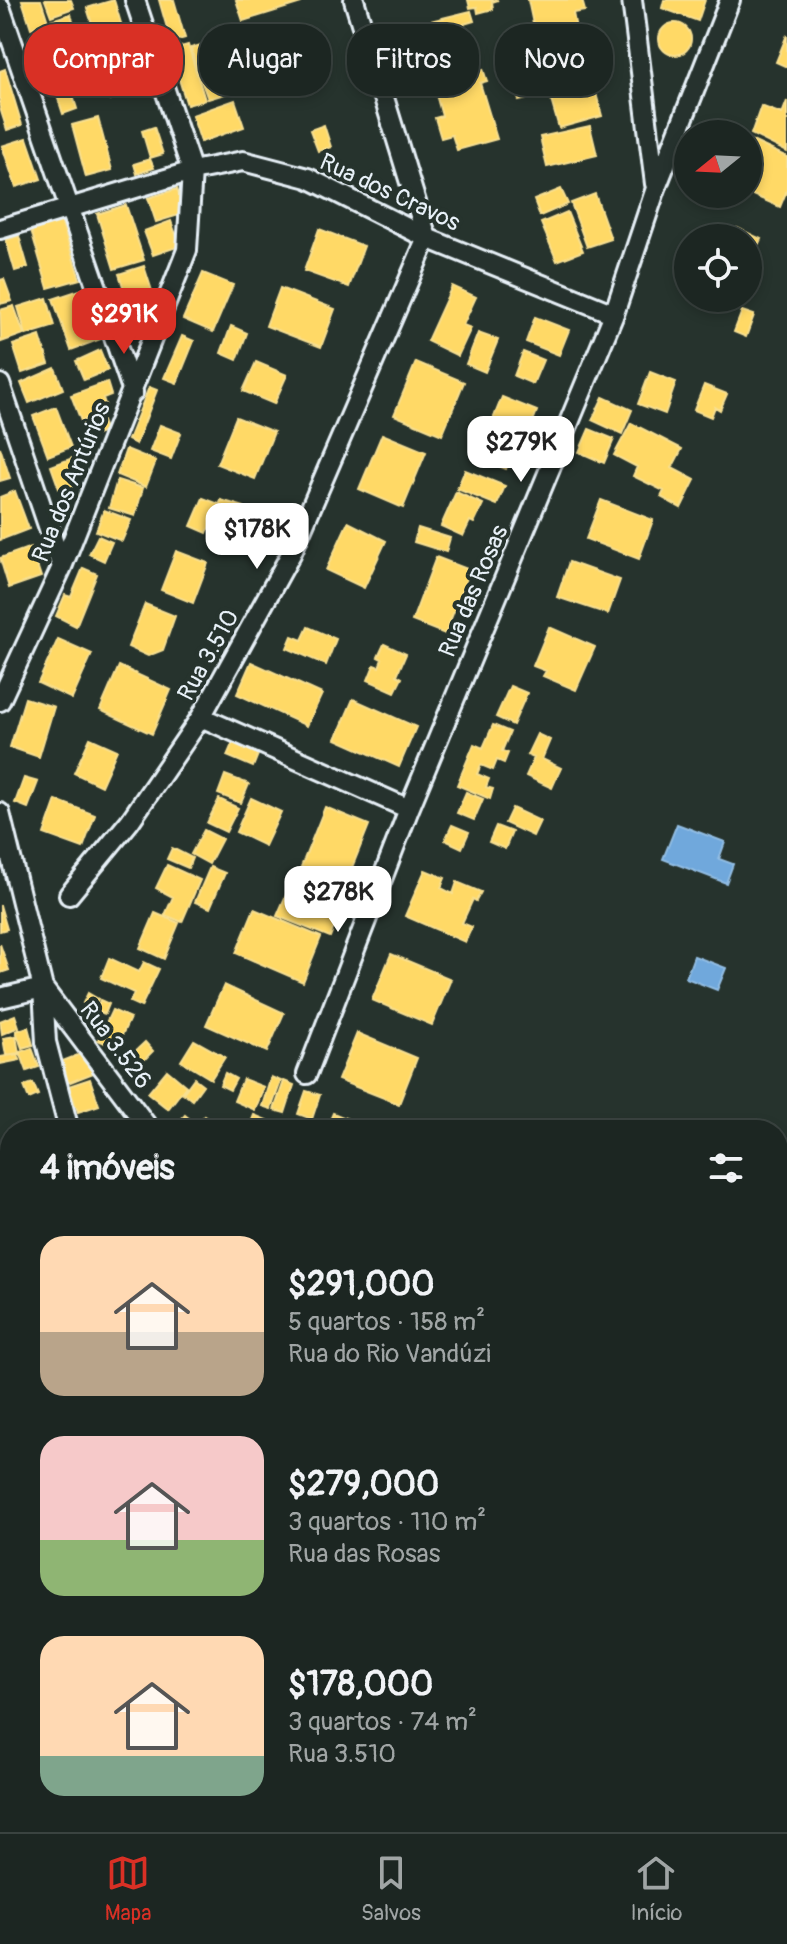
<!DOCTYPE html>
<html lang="pt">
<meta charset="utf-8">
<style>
body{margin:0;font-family:Pangolin,sans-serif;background:#29322f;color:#f1f3f6;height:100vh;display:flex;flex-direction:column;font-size:30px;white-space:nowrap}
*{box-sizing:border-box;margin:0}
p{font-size:26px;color:#a0a5a5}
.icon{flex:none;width:44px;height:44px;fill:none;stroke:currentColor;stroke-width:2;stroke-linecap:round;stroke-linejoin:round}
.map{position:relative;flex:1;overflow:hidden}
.drawer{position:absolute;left:0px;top:1120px;width:788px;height:712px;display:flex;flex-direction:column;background:#1c2622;border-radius:32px 32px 0 0;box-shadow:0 4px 12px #0003,0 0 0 2px #3a4340}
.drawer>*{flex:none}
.hud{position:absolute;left:24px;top:24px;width:740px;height:72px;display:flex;gap:16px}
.needle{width:52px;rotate:252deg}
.controls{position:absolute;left:674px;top:120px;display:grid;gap:16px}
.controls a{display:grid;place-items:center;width:88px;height:88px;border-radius:50%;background:#1c2622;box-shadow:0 4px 12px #0003,0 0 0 2px #3a4340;font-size:40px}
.price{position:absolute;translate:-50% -68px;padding:0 18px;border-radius:16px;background:#fff;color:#222;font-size:26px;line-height:52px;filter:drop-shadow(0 2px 4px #0008)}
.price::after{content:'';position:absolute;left:50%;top:48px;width:24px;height:18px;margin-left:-12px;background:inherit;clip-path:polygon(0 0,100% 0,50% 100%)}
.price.current{background:#d93025;color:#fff}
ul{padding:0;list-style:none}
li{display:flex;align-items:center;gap:24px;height:200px;padding:0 40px}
li span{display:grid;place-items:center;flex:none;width:224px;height:160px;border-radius:24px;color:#555}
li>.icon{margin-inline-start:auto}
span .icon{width:96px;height:96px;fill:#fffc;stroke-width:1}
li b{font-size:34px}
h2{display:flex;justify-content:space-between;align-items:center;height:96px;padding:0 40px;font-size:34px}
.tag{padding:0 28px;border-radius:32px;background:#1c2622;box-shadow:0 4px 12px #0003,0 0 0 2px #3a4340;font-size:28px;line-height:72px}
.tag.current{background:#d93025;color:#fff}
.tabs{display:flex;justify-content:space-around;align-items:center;height:112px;border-top:2px solid #3a4340;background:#1c2622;font-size:22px;color:#a0a5a5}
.tabs a{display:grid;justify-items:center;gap:4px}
.tabs .current{color:#d93025}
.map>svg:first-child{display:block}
.homes{fill:#ffd966;stroke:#f8e092;stroke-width:2}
.schools{fill:#6fa8dc;stroke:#93bee4;stroke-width:2}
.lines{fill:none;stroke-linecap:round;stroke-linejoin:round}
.minor-casing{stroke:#e8f1f8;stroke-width:24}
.minor{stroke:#26332d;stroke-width:18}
.labels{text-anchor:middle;stroke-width:8;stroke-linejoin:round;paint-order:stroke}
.street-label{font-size:24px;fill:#e8f1f8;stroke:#26332d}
</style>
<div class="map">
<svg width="787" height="1832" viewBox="0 0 787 1832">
<rect width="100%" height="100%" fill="#26332d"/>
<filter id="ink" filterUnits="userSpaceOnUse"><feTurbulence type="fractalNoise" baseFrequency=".0125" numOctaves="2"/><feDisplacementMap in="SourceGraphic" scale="16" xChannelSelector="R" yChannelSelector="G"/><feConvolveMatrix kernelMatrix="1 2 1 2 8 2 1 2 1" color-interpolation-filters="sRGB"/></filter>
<g filter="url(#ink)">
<!-- homes -->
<path class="homes" d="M22 0H41L48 22 31 28Z
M45 0H71L74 8 51 16Z
M114 0 129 50 103 58 87 8Z
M159 0H174L185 38 171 42Z
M236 0H300L301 3 243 21Z
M468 0H498L492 2 493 9 478 13 477 7 470 8Z
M528 0H582L585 11 573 13 576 29 536 38Z
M664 0H705L698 21 662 8Z
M471 11 474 21 464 24 476 68 429 80 414 25Z
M71 14 77 34 57 40 51 20Z
M659 39a16 16 0 1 1 32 0a16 16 0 1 1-32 0Z
M787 35V67L776 62Z
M211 42 219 66 198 72 191 48Z
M580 42 585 63 569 67 564 46Z
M188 45 205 100 187 105 170 50Z
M304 50 315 82 286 92 276 59Z
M59 51 77 109 63 114 44 56Z
M271 59 278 81 266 85 258 64Z
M535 63 543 95 519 101 511 69Z
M127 67 135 92 109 100 102 75Z
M589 67 602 116 559 128 545 79Z
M5 69 22 125 7 130 0 108V71Z
M483 69 487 81 480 83 497 139 457 150 452 135 441 138 435 118 442 116 433 84Z
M223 73 228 93 208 99 201 80Z
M235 100 244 127 201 142 192 115Z
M787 101V152L751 134 761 106 782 114Z
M98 118 112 170 86 177 72 125Z
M324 125 331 147 318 151 310 130Z
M590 126 597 155 547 167 540 137Z
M154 127 163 154 150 158 142 131Z
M27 138 41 179 16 187 2 146Z
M748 139 787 157V190L780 207 748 193Z
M150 159 154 168 137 174 134 164Z
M177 189 185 213 156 222 148 198Z
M561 189 568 204 540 216 534 200Z
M595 194 611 239 587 247 571 203Z
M126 205 144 260 114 269 97 214Z
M567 212 583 251 557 261 541 223Z
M61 221 80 279 48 288 31 230Z
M171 221 180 246 153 255 144 231Z
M737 228 761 239 748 267V238H733Z
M319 229 364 246 349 287 304 271Z
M19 236 28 267 15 271 6 240Z
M144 266 154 297 129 305 119 274Z
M203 273 233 285 213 332 183 319Z
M4 279 12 301 0 304V280Z
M452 286 476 297 463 325 471 328 458 356 427 341Z
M280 288 335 309 321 347 266 326Z
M83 289 101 339 71 350 53 299Z
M47 298 55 326 26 335 18 307Z
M715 298H739L735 307Z
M14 306 24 334 1 342 0 310Z
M742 311 754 315 746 337 734 332Z
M535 317 569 330 559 355 526 342Z
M231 326 247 333 237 360 221 353Z
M478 333 498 340 485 372 466 364Z
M40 336 49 364 22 373 13 345Z
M182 336 194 341 177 383 164 378Z
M100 350 108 370 84 380 76 361Z
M523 352 543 360 533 384 514 376Z
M256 362 287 375 274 404 243 391Z
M416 362 464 382 442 435 394 415Z
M55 368 63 389 29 403 21 383Z
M650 372 676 382 665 414 638 404Z
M107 382 111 395 103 398 107 411 81 421 71 395Z
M704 385 727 394 720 410 715 407 711 417 694 410Z
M149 387 157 390 136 444 128 440Z
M502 397 537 411 517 462 510 459 506 469 476 457 485 436 494 440 496 435 488 432Z
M603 397 632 410 622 434 592 420Z
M56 407 71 447 48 456 33 416Z
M100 416 106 432 88 438 83 422Z
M236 417 274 432 255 479 217 464Z
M631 423 682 449 672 468 695 480 681 508 661 497 664 491 633 476 637 467 614 455Z
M160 425 181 433 171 459 150 451Z
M589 429 614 439 604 463 579 452Z
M382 434 426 452 403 508 359 489Z
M0 447 10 478 0 481Z
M126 449 156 461 146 487 117 475Z
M78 456 84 472 69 478 76 495 63 500 51 466Z
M465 470 505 486 497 505 457 489Z
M117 480 143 488 135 516 109 508Z
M15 491 29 529 0 540V497Z
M456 492 483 504 474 523 470 521 463 536 441 526Z
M203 498 219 504 207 533 191 526Z
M221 500 244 507 236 534 213 527Z
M601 500 653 520 639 559 586 539Z
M104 510 131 520 122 541 96 531Z
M348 522 386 541 364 588 326 570Z
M418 528 450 538 446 552 414 542Z
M98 536 112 542 104 561 89 554Z
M31 547 41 577 9 588 0 558Z
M176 551 208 563 193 603 161 590Z
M436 557 470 570 445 634 412 621Z
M569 562 620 580 608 614 557 597Z
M83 568 97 574 76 626 56 616 65 595 71 597Z
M145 604 175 616 163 650 148 656 128 647Z
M308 627 336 639 326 665 287 648 292 636 302 640Z
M549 627 595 647 576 690 543 676 546 671 533 666Z
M58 639 92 654 72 699 38 683Z
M384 644 406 654 397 675 402 678 395 692 368 680 374 665 379 667 382 659 378 657Z
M251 662 322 694 307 726 237 694Z
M119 666 171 690 152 734 100 710Z
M510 686 527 693 513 725 496 717Z
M25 698 54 707 39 757 10 747Z
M353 699 416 727 399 767 336 739Z
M493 725 510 732 502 751 508 753 504 763 497 760 493 770 481 765 477 774 489 779 486 787 493 789 490 799 457 785 474 744 483 748Z
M537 734 550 740 542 759 561 768 552 788 526 776 534 758 527 755Z
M90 738 117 750 101 786 74 773Z
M233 742 259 752 253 767 227 756Z
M225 775 249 784 241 803 218 794Z
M24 778 38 782 28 808 15 803Z
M466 792 483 799 474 820 457 813Z
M251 798 281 812 265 846 236 832Z
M219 799 238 808 226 832 207 823Z
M56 800 95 815 83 848 44 834Z
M325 807 369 825 345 885 301 867Z
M512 808 540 821 533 836 505 823Z
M452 825 469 832 462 848 445 840Z
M496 826 512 832 505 849 489 842Z
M204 830 222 839 209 864 191 854Z
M172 848 192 858 188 868 167 859Z
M167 865 200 880 182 922 165 915 173 897 156 888Z
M210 867 225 873 210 908 195 902Z
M425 870 445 878 441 888 453 894 457 882 481 892 476 901 473 899 462 923 472 927 465 942 405 916Z
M293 879 345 900 330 937 277 916Z
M0 905 7 929 0 931Z
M254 909 321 937 303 982 236 953Z
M155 913 179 923 164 959 140 948Z
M0 944 9 970 0 973Z
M391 954 451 979 432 1025 372 1000Z
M109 958 139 972 144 962 159 969 141 1007 130 1002 134 993 101 978Z
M224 985 284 1013 267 1052 206 1025Z
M88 993 98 999 93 1009 83 1003Z
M100 1000 109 1004 105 1014 96 1011Z
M112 1010 130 1018 116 1048 98 1040Z
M15 1015 19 1027 2 1034 0 1021Z
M28 1027 33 1045 22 1048 16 1031Z
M357 1033 417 1058 399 1104 338 1080Z
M16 1036 19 1053 6 1055 3 1038Z
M194 1040 225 1057 211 1079 181 1061Z
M145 1042 153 1051 138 1066 129 1057Z
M32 1048 39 1067 27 1071 20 1052Z
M88 1051 96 1072 68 1083 60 1062Z
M18 1054 20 1060 0 1064V1057Z
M167 1070 186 1086 168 1109 148 1093Z
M225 1073 236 1079 230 1090 220 1085Z
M271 1077 281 1081 271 1109 262 1106Z
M194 1078 203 1085 192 1100 183 1093Z
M90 1079 99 1105 78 1112 69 1086Z
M243 1079 264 1087 255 1110 234 1101Z
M284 1081 294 1085 285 1113 274 1110Z
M33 1083 38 1095 29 1099 24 1086Z
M306 1091 320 1095 312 1119 298 1114Z
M333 1113 353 1121 349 1130 327 1127Z
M185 1115 196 1124 191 1130 178 1123Z
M254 1115 274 1123 271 1130H248Z
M204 1116 212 1122 206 1130H193Z
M291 1120 308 1129V1130L287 1127Z
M8 1171 10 1186 3 1194 0 1180Z
M10 1203V1219L9 1220 1 1209Z
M0 1308 9 1309 7 1332 0 1331Z
M10 1366V1399H6L4 1367Z
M2 1390 5 1415H0V1391Z
M10 1453V1470H7L5 1454Z
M9 1489H10V1522L0 1519Z
M8 1586 10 1597 0 1614V1600Z
M0 1703H8L7 1715H0Z
M0 1785 10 1789V1806L0 1801Z
M0 1809 10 1814V1822H21L17 1832H0Z"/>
<!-- schools -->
<path class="schools" d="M677 824 725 842 719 859 733 864 726 883 663 859Z
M694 956 726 968 717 990 686 978Z
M787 1273V1312L778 1284V1276Z
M778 1565 787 1569V1582L778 1578Z"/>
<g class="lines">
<!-- minor casing -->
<g class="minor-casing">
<path id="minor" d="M632 0 655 184
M0 7 133 392
M0 229 192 171 243 161 308 178 427 238 614 314
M0 384 62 567
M0 701 62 567 187 250 192 171 135 0
M201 717 409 809 614 314 656 188 730 0
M0 813 43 988 46 1042 69 1130
M69 895 130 821 201 717 291 554 427 238 354 0
M0 998 43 988 150 1130
M307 1074 409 809
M0 1562 10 1566
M0 1669H10
M124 1832 128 1822"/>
</g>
<!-- minor -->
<use href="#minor" class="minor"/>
</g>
</g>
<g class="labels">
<!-- street labels -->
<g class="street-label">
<text transform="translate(390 192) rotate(25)" y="8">Rua dos Cravos</text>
<text transform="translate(71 482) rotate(-68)" y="8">Rua dos Antúrios</text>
<text transform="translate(473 591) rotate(-67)" y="8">Rua das Rosas</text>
<text transform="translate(208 655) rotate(-61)" y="8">Rua 3.510</text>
<text transform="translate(116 1045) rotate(53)" y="8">Rua 3.526</text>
</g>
</g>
</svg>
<div class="controls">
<a><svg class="needle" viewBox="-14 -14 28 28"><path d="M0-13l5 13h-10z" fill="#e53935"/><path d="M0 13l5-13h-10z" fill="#a0a5a5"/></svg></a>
<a><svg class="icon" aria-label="locate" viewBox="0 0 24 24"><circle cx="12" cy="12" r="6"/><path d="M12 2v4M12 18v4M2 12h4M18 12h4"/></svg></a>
</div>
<b class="price current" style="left:124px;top:356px">$291K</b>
<b class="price" style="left:521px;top:484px">$279K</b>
<b class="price" style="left:257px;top:571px">$178K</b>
<b class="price" style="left:338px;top:934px">$278K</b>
<div class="hud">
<a class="tag current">Comprar</a>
<a class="tag">Alugar</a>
<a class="tag">Filtros</a>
<a class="tag">Novo</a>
</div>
<section class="drawer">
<h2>4 imóveis<svg class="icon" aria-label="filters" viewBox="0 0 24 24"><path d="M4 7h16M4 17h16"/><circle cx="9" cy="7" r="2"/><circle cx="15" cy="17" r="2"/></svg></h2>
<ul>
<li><span style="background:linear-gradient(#ffd9b3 60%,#b9a48a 0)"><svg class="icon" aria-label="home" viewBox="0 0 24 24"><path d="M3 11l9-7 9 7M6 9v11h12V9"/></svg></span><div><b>$291,000</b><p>5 quartos · 158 m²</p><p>Rua do Rio Vandúzi</p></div></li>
<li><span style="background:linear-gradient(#f6c9c9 65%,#8fb573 0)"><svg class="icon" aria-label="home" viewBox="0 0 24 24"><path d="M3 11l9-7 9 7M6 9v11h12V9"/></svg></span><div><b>$279,000</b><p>3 quartos · 110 m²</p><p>Rua das Rosas</p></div></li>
<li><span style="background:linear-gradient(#ffd9b3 75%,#7fa58c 0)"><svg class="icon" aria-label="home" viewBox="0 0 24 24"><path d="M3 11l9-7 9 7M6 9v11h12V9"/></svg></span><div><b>$178,000</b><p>3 quartos · 74 m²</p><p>Rua 3.510</p></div></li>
</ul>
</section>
</div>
<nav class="tabs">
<a class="current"><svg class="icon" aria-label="map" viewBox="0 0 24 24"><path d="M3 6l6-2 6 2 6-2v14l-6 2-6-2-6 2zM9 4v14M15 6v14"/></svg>Mapa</a>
<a><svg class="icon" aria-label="saved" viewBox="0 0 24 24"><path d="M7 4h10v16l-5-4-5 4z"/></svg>Salvos</a>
<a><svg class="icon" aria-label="home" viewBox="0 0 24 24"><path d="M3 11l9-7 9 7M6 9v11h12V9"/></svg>Início</a>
</nav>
